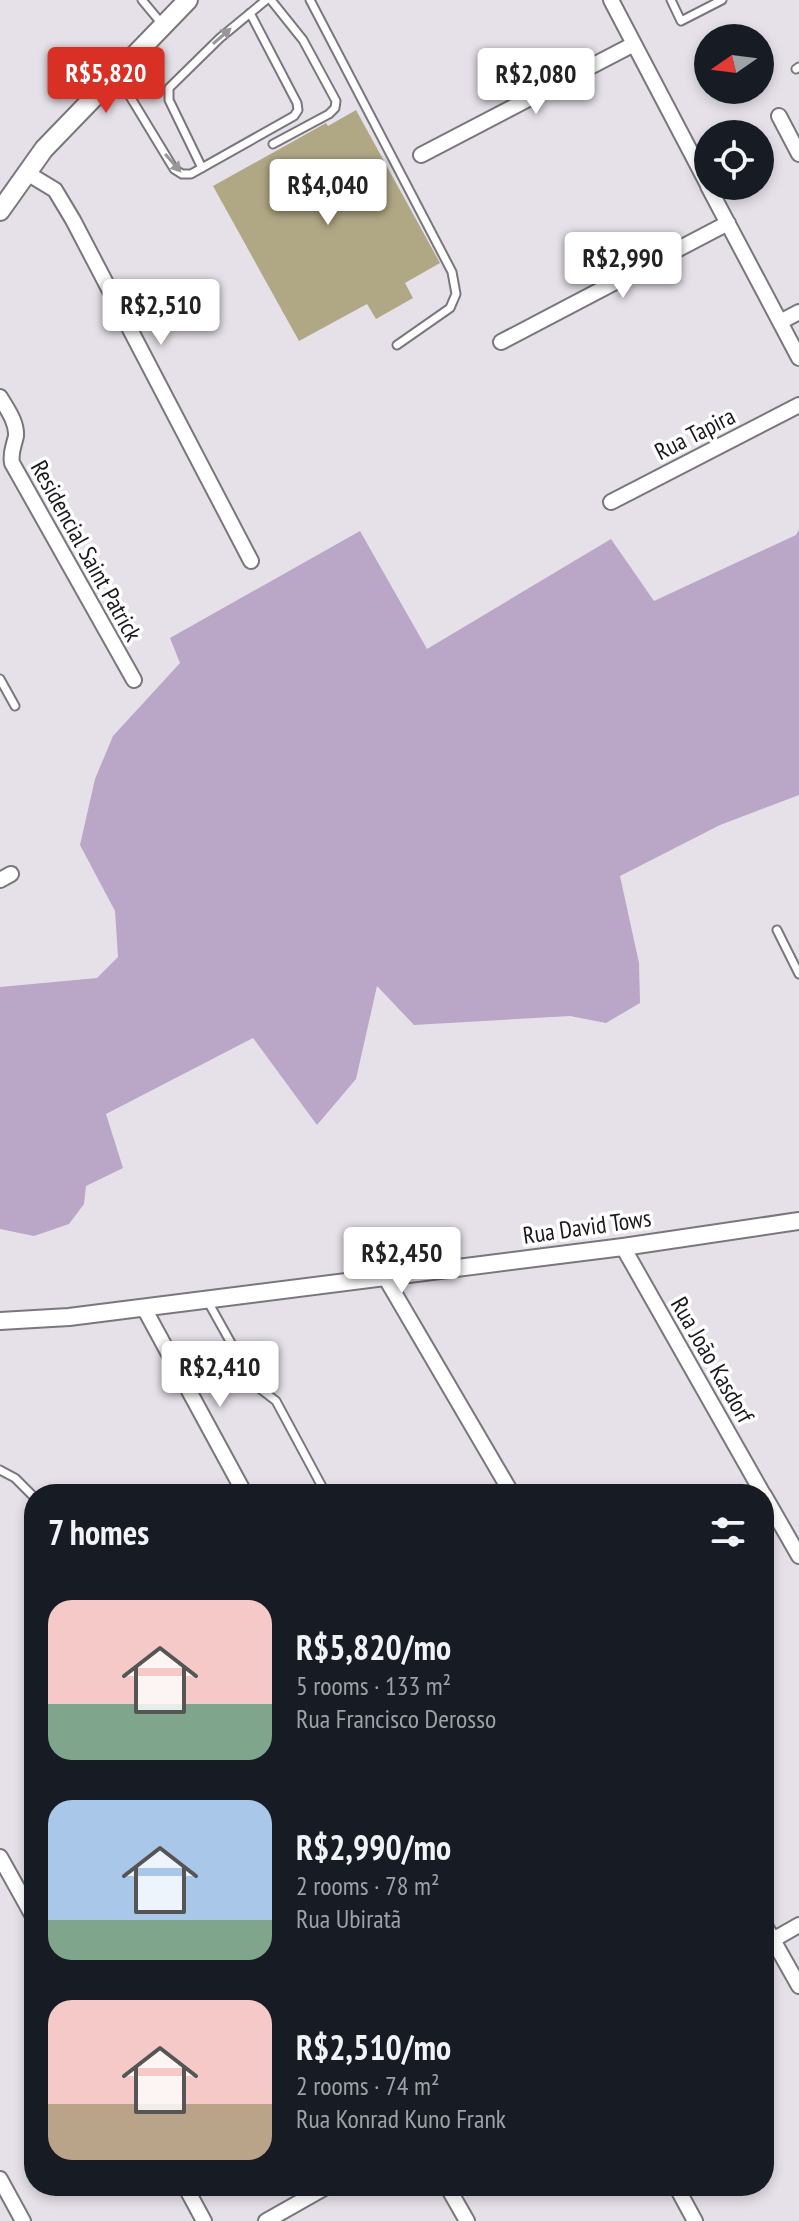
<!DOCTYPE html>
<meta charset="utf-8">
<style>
body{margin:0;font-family:"PT Sans Narrow",sans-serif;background:#20242c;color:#f1f3f6;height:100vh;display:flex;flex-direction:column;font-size:30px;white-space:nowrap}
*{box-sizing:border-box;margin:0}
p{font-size:26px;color:#9ea1a6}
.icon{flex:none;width:44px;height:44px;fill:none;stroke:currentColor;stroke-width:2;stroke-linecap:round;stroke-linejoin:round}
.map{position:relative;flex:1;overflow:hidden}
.side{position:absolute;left:24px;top:1484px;width:750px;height:712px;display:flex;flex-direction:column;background:#171b24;border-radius:32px;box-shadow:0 4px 12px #0003}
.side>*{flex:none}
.needle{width:52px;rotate:256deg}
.controls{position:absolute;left:694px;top:24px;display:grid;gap:16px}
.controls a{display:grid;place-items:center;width:80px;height:80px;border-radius:50%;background:#171b24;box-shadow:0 4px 12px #0003;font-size:40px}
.price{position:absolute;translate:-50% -68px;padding:0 18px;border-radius:8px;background:#fff;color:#222;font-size:26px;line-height:52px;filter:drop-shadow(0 2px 4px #0008)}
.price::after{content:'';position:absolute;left:50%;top:48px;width:24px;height:18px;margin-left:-12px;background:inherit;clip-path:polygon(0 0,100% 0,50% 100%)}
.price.selected{background:#d93025;color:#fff}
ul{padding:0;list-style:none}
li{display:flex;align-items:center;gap:24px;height:200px;padding:0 24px}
li span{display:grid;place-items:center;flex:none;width:224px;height:160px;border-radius:24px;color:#555}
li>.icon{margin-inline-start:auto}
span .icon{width:96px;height:96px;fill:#fffc;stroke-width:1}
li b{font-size:34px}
h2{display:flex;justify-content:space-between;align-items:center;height:96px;padding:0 24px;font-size:34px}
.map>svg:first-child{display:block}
.forest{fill:#baa6c6}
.building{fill:#b0a885}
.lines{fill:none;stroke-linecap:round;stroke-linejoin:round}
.service-casing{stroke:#7a767d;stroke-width:11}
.minor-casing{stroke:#7a767d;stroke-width:18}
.tertiary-casing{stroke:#7a767d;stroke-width:20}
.secondary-casing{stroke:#7a767d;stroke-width:22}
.service{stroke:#fff;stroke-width:7}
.minor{stroke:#fff;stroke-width:14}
.tertiary{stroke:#fff;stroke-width:16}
.secondary{stroke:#fff;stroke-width:18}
.oneway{fill:#989798}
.labels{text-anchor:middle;stroke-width:7;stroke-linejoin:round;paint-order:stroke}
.street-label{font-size:24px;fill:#1a181b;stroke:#fff}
</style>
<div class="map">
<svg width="799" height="2221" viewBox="0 0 799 2221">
<rect width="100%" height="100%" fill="#e6e1e9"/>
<!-- forest -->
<path class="forest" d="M799 530V795L720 825 620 876 639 963 640 1003 606 1023 570 1016 414 1025 377 986 356 1079 317 1125 253 1038 106 1114 123 1168 86 1186 84 1204 69 1224 34 1236 0 1229V987L97 978 118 957 115 911 80 845 95 779 113 736 180 663 170 638 360 531 427 649 611 539 654 601 796 535Z"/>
<!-- building -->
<path class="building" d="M356 110 440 263 405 283 413 298 376 319 367 304 299 341 213 186 326 123 328 126Z"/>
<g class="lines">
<!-- service casing -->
<g class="service-casing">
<path id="service" d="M142 0 162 24
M271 0 303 40 336 101 335 108 329 114 273 144
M310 0 452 272 456 294 450 308 397 345
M671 0 681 21 722 0
M796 69 799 67
M117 75 174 169 182 174H191L294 116 298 110 297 103 250 13
M202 168 169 100V88L220 38 266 0
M0 679 15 706
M777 930 799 974
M207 1300 254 1384 276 1401 326 1494
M0 1470 15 1478 34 1497"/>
</g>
<!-- minor casing -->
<g class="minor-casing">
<path id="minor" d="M611 0 708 185
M779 116 799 154
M421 155 634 44
M27 173 55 190 73 220 251 561
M708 186 799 358
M780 322 799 312
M501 342 728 223
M0 397C7 409 17 422 16 436 14 446 10 452 12 463L134 680
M611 502 799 405
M0 880 11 874
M623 1247 763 1494
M385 1277 512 1494
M144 1308 245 1494
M764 1495 799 1556
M0 1857 34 1918
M764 1924 799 1986
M764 1945 799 1925
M0 2179 23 2221
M185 2186 204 2221
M447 2186 467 2221
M676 2186 695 2221
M266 2221 328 2186"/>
</g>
<!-- tertiary casing -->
<g class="tertiary-casing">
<path id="tertiary" d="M0 1321 69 1317 623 1247 799 1221"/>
</g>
<!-- secondary casing -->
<g class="secondary-casing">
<path id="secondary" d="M0 211 44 149 188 0"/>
</g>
<!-- service -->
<use href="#service" class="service"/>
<!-- minor -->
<use href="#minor" class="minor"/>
<!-- tertiary -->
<use href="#tertiary" class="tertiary"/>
<!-- secondary -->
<use href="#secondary" class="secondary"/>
</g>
<!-- one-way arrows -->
<defs><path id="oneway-solid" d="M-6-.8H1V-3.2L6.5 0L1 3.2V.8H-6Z" transform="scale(2)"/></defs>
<g class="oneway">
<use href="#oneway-solid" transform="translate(222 36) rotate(-41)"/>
<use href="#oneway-solid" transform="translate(173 163) rotate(49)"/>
</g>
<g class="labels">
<!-- street labels -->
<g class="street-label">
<text transform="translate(695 434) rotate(-27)" y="8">Rua Tapira</text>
<text transform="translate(86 551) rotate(61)" y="8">Residencial Saint Patrick</text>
<text transform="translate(587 1227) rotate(-8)" y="8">Rua David Tows</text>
<text transform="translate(712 1360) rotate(60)" y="8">Rua João Kasdorf</text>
</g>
</g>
</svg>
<div class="controls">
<a><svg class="needle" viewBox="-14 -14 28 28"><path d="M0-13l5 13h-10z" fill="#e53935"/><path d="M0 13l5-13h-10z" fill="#9ea1a6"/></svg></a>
<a><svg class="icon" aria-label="locate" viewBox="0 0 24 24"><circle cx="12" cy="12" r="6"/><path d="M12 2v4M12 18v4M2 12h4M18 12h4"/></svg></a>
</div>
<b class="price selected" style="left:106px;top:115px">R$5,820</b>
<b class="price" style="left:536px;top:116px">R$2,080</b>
<b class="price" style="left:328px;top:227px">R$4,040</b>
<b class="price" style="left:623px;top:300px">R$2,990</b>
<b class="price" style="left:161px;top:347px">R$2,510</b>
<b class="price" style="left:402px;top:1295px">R$2,450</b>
<b class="price" style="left:220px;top:1409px">R$2,410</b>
<section class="side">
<h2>7 homes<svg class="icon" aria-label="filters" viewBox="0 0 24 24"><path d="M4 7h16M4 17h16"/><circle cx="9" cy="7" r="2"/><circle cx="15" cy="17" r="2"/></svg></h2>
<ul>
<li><span style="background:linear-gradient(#f6c9c9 65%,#7fa58c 0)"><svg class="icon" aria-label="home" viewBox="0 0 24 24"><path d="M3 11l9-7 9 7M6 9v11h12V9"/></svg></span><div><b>R$5,820/mo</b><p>5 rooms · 133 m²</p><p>Rua Francisco Derosso</p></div></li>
<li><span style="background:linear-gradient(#a9c7e8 75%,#7fa58c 0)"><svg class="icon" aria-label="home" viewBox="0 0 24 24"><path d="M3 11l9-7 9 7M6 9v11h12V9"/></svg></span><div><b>R$2,990/mo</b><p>2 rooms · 78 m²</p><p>Rua Ubiratã</p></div></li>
<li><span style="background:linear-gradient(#f6c9c9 65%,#b9a48a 0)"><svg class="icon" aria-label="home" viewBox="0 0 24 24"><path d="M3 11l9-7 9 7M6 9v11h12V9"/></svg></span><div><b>R$2,510/mo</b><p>2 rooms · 74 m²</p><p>Rua Konrad Kuno Frank</p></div></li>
</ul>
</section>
</div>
